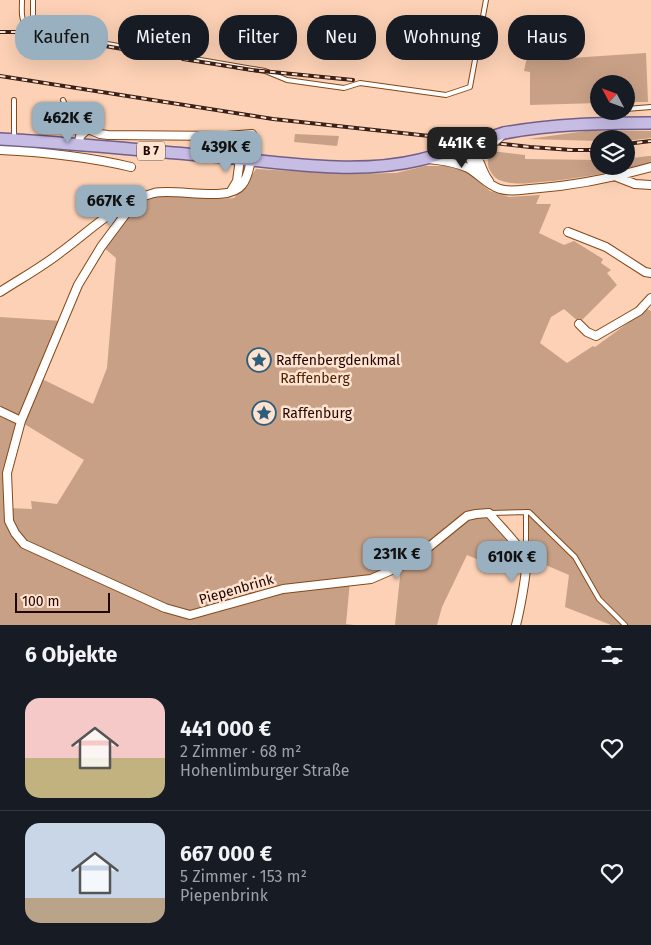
<!DOCTYPE html>
<html lang="de">
<meta charset="utf-8">
<style>
body{margin:0;font-family:"Fira Sans",sans-serif;background:#20242c;color:#f1f3f6;height:100vh;display:flex;flex-direction:column;font-size:19px;white-space:nowrap}
*{box-sizing:border-box;margin:0}
p{font-size:16px;color:#9ea1a6}
.icon{flex:none;width:28px;height:28px;fill:none;stroke:currentColor;stroke-width:2;stroke-linecap:round;stroke-linejoin:round}
.map{position:relative;height:625px;overflow:hidden}
.details{display:flex;flex-direction:column;background:#171b24;flex:1}
.details>*{flex:none}
.guide{position:absolute;left:15px;top:15px;width:621px;height:45px;display:flex;gap:10px}
.needle{width:32px;rotate:311deg}
.controls{position:absolute;left:590px;top:75px;display:grid;gap:10px}
.controls a{display:grid;place-items:center;width:45px;height:45px;border-radius:50%;background:#171b24;box-shadow:0 5px 20px #0002;font-size:25px}
.scale{position:absolute;left:15px;bottom:12px;width:95px;box-sizing:border-box;padding-left:5px;border:2px solid #1f0700;border-top:0;font-size:14px;line-height:18px;white-space:nowrap;color:#1f0700;-webkit-text-stroke:4px #ffe2cf;paint-order:stroke}
.price{position:absolute;translate:-50% -42px;padding:0 11px;border-radius:10px;background:#98b0bf;color:#111;font-size:16px;line-height:32px;filter:drop-shadow(0 1px 2px #0008)}
.price::after{content:'';position:absolute;left:50%;top:30px;width:15px;height:11px;margin-left:-8px;background:inherit;clip-path:polygon(0 0,100% 0,50% 100%)}
.price.active{background:#222;color:#fff}
ul{padding:0;list-style:none}
li{display:flex;align-items:center;gap:15px;height:125px;padding:0 25px}
li+li{border-top:1px solid #363941}
li span{display:grid;place-items:center;flex:none;width:140px;height:100px;border-radius:15px;color:#555}
li>.icon{margin-inline-start:auto}
span .icon{width:60px;height:60px;fill:#fffc;stroke-width:1}
li b{font-size:21px}
h2{display:flex;justify-content:space-between;align-items:center;height:60px;padding:0 25px;font-size:21px}
.pill{padding:0 18px;border-radius:20px;background:#171b24;box-shadow:0 5px 20px #0002;font-size:18px;line-height:45px}
.pill.active{background:#98b0bf;color:#111}
.map>svg:first-child{display:block}
.green{fill:#c8a086;fill-rule:evenodd}
.lines{fill:none;stroke-linecap:round;stroke-linejoin:round}
.lane-casing{stroke:#854817;stroke-width:6}
.street-casing{stroke:#854817;stroke-width:10}
.primary-casing{stroke:#735f88;stroke-width:14}
.lane{stroke:#fff;stroke-width:4}
.street{stroke:#fff;stroke-width:8}
.primary{stroke:#c6bce4;stroke-width:11}
.rail-casing{stroke:#3b2017;stroke-width:4}
.rail{stroke:#ffe2cf;stroke-width:2;stroke-dasharray:5.5;stroke-linecap:butt}
.street-bridge-casing{stroke:#854817;stroke-width:10;stroke-linecap:butt}
.primary-bridge-casing{stroke:#735f88;stroke-width:14;stroke-linecap:butt}
.street-bridge{stroke:#fff;stroke-width:8}
.primary-bridge{stroke:#c6bce4;stroke-width:11}
.labels{text-anchor:middle;stroke-width:5;stroke-linejoin:round;paint-order:stroke}
.shield{fill:#ffe2cf;stroke:#62493e;stroke-width:1}
.shield-label{font-size:12px;font-weight:bold;fill:#1f0700}
.poi-label{font-size:14px;fill:#1f0700;stroke:#ffe2cf;text-anchor:start}
.park-label{font-size:14px;fill:#492201;stroke:#ffe2cf}
.street-label{font-size:14px;fill:#1f0700;stroke:#ffe2cf}
</style>
<div class="map">
<svg width="651" height="625" viewBox="0 0 651 625">
<rect width="100%" height="100%" fill="#fcd1b5"/>
<!-- green -->
<path class="green" d="M528 52 556 59 646 53 648 102H626V84H599V103L530 105V72L524 71Z
M586 131H651V138L626 141V139H599V141L528 139Z
M295 134 339 136 337 146 294 142Z
M492 151 525 155V159L599 160V166H626V159L648 156H651V163C614 172 578 179 541 182 530 183 517 185 506 182 500 181 494 178 491 172 486 165 488 158 492 151Z
M425 166H447L466 171 490 191 509 197 540 195 536 204H551L539 233 564 245 574 241 603 259 601 263 611 270 607 273 617 285 583 319 579 322 564 309 551 317 540 343 567 363 593 346 595 347 647 309 651 311V625H611L565 607 569 575 527 557 529 512 489 513 515 549 505 571 467 555 442 607 437 625H395L401 567 350 581 346 624 354 625H194V624L193 625H0V317L62 321 38 377 93 404 107 368 116 258 103 247 134 206C163 184 201 202 234 198L245 186 256 169 349 174 396 173ZM21 422 84 460 57 504 31 501 32 509 8 508 7 473Z"/>
<g class="lines">
<!-- lane casing -->
<g class="lane-casing">
<path id="lane" d="M22 0C22 12 20 19 28 28L73 38 164 54
M33 0V30
M183 57 265 71 287 80 344 88 360 83 446 95 470 87 486 0
M14 100V138
M63 100 69 114 68 141
M626 109 651 107
M491 513 529 512 575 557 599 599 625 625
M526 558V512"/>
</g>
<!-- street casing -->
<g class="street-casing">
<path id="street" d="M79 144 80 136 88 129 100 134 108 135 227 136 252 134
M469 144C480 155 480 170 489 181
M469 144 470 159 477 173
M0 150C44 152 89 157 131 167
M430 159C443 161 456 162 468 168 479 174 487 185 500 189 509 192 520 190 530 189 571 186 612 178 651 167
M617 177 635 184 651 185
M231 191 237 181 240 159
M568 232 606 247 645 272 651 273
M0 292C20 279 42 267 61 252 91 230 116 203 154 193 177 188 229 203 242 185 248 178 249 168 251 160
M579 324 587 332 596 336 639 311 651 298
M0 411 21 421 7 473 9 521 15 533 24 544 165 608 190 615 283 589 371 579 401 566 419 555 467 516 476 514 489 513C499 526 523 547 526 563 527 573 519 614 516 625
M21 421 78 285 101 247 133 204 135 200"/>
</g>
<!-- primary casing -->
<g class="primary-casing">
<path id="primary" d="M504 133C553 124 601 123 651 123
M0 139C74 143 148 151 223 157 285 163 357 175 419 160 436 156 453 150 469 144"/>
</g>
<!-- lane -->
<use href="#lane" class="lane"/>
<!-- street -->
<use href="#street" class="street"/>
<!-- primary -->
<use href="#primary" class="primary"/>
<!-- rail casing -->
<g class="rail-casing">
<path id="rail" d="M0 32H24L163 56
M183 59 252 70 353 80
M0 76 273 119 530 147 572 150H599
M626 144 651 141"/>
</g>
<!-- rail -->
<use href="#rail" class="rail"/>
<!-- street-bridge casing -->
<g class="street-bridge-casing">
<path id="street-bridge" d="M485 156 491 145 501 136"/>
</g>
<!-- primary-bridge casing -->
<g class="primary-bridge-casing">
<path id="primary-bridge" d="M469 144 504 133"/>
</g>
<!-- street-bridge -->
<use href="#street-bridge" class="street-bridge"/>
<!-- primary-bridge -->
<use href="#primary-bridge" class="primary-bridge"/>
</g>
<!-- icons -->
<defs>
<g id="sight-ring" transform="scale(1.25)"><circle r="9.5" fill="#ffe2cf" stroke="#2b5f7b" stroke-width="1.5"/><path d="M0-6L1.8-2.2L6-1.7L2.9 1.2L3.7 5.4L0 3.3L-3.7 5.4L-2.9 1.2L-6-1.7L-1.8-2.2Z" fill="#2b5f7b"/></g>
</defs>
<g fill-rule="evenodd">
<use href="#sight-ring" x="259" y="360"/>
<use href="#sight-ring" x="264" y="413"/>
</g>
<g class="labels">
<!-- shield labels -->
<rect class="shield" x="137" y="141.5" width="28" height="19" rx="4"/>
<g class="shield-label">
<text x="151" y="155">B 7</text>
</g>
<!-- poi labels -->
<g class="poi-label">
<text x="276" y="365">Raffenbergdenkmal</text>
<text x="282" y="418">Raffenburg</text>
</g>
<!-- park labels -->
<g class="park-label">
<text x="315" y="383">Raffenberg</text>
</g>
<!-- street labels -->
<g class="street-label">
<text transform="translate(236 589) rotate(-16)" y="5">Piepenbrink</text>
</g>
</g>
</svg>
<div class="controls">
<a><svg class="needle" viewBox="-14 -14 28 28"><path d="M0-13l5 13h-10z" fill="#e53935"/><path d="M0 13l5-13h-10z" fill="#9ea1a6"/></svg></a>
<a><svg class="icon" aria-label="layers" viewBox="0 0 24 24"><path d="M12 4l9 5-9 5-9-5zM3 14l9 5 9-5"/></svg></a>
</div>
<div class="scale">100 m</div>
<b class="price" style="left:68px;top:144px">462K €</b>
<b class="price active" style="left:462px;top:169px">441K €</b>
<b class="price" style="left:226px;top:173px">439K €</b>
<b class="price" style="left:111px;top:227px">667K €</b>
<b class="price" style="left:397px;top:580px">231K €</b>
<b class="price" style="left:512px;top:583px">610K €</b>
<div class="guide">
<a class="pill active">Kaufen</a>
<a class="pill">Mieten</a>
<a class="pill">Filter</a>
<a class="pill">Neu</a>
<a class="pill">Wohnung</a>
<a class="pill">Haus</a>
</div>
</div>
<section class="details">
<h2>6 Objekte<svg class="icon" aria-label="filters" viewBox="0 0 24 24"><path d="M4 7h16M4 17h16"/><circle cx="9" cy="7" r="2"/><circle cx="15" cy="17" r="2"/></svg></h2>
<ul>
<li><span style="background:linear-gradient(#f6c9c9 60%,#c2b280 0)"><svg class="icon" aria-label="home" viewBox="0 0 24 24"><path d="M3 11l9-7 9 7M6 9v11h12V9"/></svg></span><div><b>441 000 €</b><p>2 Zimmer · 68 m²</p><p>Hohenlimburger Straße</p></div><svg class="icon" aria-label="heart" viewBox="0 0 24 24"><path d="M12 20l-8-8c-3-5 5-10 8-4 3-6 11-1 8 4z"/></svg></li>
<li><span style="background:linear-gradient(#c9d6e8 75%,#b9a48a 0)"><svg class="icon" aria-label="home" viewBox="0 0 24 24"><path d="M3 11l9-7 9 7M6 9v11h12V9"/></svg></span><div><b>667 000 €</b><p>5 Zimmer · 153 m²</p><p>Piepenbrink</p></div><svg class="icon" aria-label="heart" viewBox="0 0 24 24"><path d="M12 20l-8-8c-3-5 5-10 8-4 3-6 11-1 8 4z"/></svg></li>
</ul>
</section>
